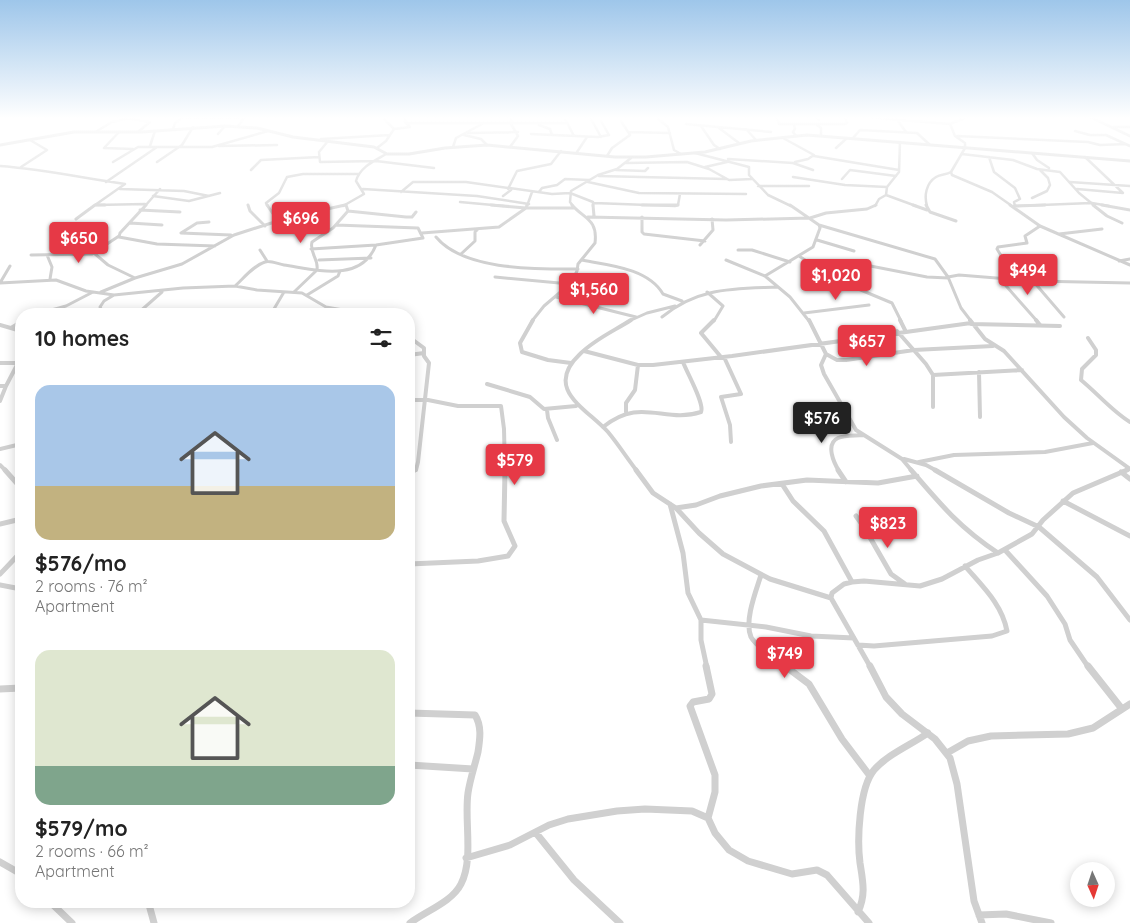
<!DOCTYPE html>
<meta charset="utf-8">
<style>
body{margin:0;font-family:Quicksand,sans-serif;background:#f2f2f2;color:#222;height:100vh;display:flex;flex-direction:column;font-size:19px;white-space:nowrap}
*{box-sizing:border-box;margin:0}
p{font-size:16px;color:#767676}
.icon{flex:none;width:28px;height:28px;fill:none;stroke:currentColor;stroke-width:2;stroke-linecap:round;stroke-linejoin:round}
.map{position:relative;flex:1;overflow:hidden}
.details{position:absolute;left:15px;top:308px;width:400px;height:600px;display:flex;flex-direction:column;background:#fff;border-radius:20px;box-shadow:0 2px 12px #0003}
.details>*{flex:none}
.needle{width:32px;rotate:177deg}
.controls{position:absolute;left:1070px;top:862px;display:grid;gap:10px}
.controls a{display:grid;place-items:center;width:45px;height:45px;border-radius:50%;background:#fff;box-shadow:0 2px 12px #0003;font-size:25px}
.price{position:absolute;translate:-50% -42px;padding:0 11px;border-radius:5px;background:#e63946;color:#fff;font-size:16px;line-height:32px;filter:drop-shadow(0 1px 2px #0008)}
.price::after{content:'';position:absolute;left:50%;top:30px;width:15px;height:11px;margin-left:-8px;background:inherit;clip-path:polygon(0 0,100% 0,50% 100%)}
.price.current{background:#222;color:#fff}
ul{padding:0;list-style:none}
li{display:grid;align-content:center;gap:10px;height:265px;padding:0 20px}
li span{display:grid;place-items:center;height:155px;border-radius:15px;color:#555}
li>.icon{margin-inline-start:auto}
span .icon{width:90px;height:90px;fill:#fffc;stroke-width:1}
li b{font-size:21px}
h2{display:flex;justify-content:space-between;align-items:center;height:60px;padding:0 20px;font-size:21px}
.map>svg:first-child{display:block}
.lines{fill:none;stroke-linecap:round;stroke-linejoin:round}
.minor-far4{stroke:#d0d0d0;stroke-width:2.5}
.minor-far3{stroke:#d0d0d0;stroke-width:3}
.minor-far2{stroke:#d0d0d0;stroke-width:4}
.minor-far1{stroke:#d0d0d0;stroke-width:5}
.minor{stroke:#d0d0d0;stroke-width:7}
.tertiary{stroke:#d0d0d0;stroke-width:3}
</style>
<div class="map">
<svg width="1130" height="923" viewBox="0 0 1130 923">
<rect width="100%" height="100%" fill="#fff"/>
<g class="lines">
<!-- minor-far4 -->
<path class="minor-far4" d="M564 117 574 136
M590 117 601 137
M656 117 668 127 674 150 681 154
M777 117 779 124H845L847 123 845 117
M816 117 819 120
M864 117 950 124
M967 117 950 124 955 136 965 143V148L951 172 952 175 992 192 1012 206
M1090 117 1130 136
M126 118 150 122 138 132
M182 118H244L238 126
M898 121 906 132
M407 123H567
M686 124 771 132
M539 125 550 129 552 135
M794 125 795 129 793 132 796 136
M817 125 821 128V135
M701 126 714 145 720 149
M1114 127H1130
M719 128 739 143
M173 129 175 123 183 117
M394 129 410 127 405 122V117
M746 129 756 140
M97 131 112 122 128 118
M1075 131 1090 135H1106L1130 146
M628 132 670 133
M468 133 518 132
M218 134 225 126
M531 134 598 137 609 135 601 121
M464 135 481 139 487 145
M957 136 1088 142 1100 145 1126 144
M783 138 814 155 808 159 795 162
M853 138 860 130 917 133 929 144
M321 139 390 135
M328 141 319 152 320 162 376 161 434 168
M150 146 155 131
M219 146 277 145
M453 147 456 138 482 124
M510 147 518 136 511 124V117
M104 148 133 149
M104 148 119 132
M377 148 386 141 394 129 382 117
M836 148 847 138
M577 152 587 137
M695 153 749 167V175L768 195 791 206
M1032 153 1037 160 1049 168
M962 154 1013 160 1037 169 1060 172 1079 193 1095 206
M607 156 612 148 630 135 621 121
M814 156 899 170
M989 157 994 172 1015 188 1020 199 1014 202 1015 206
M728 159 793 163 813 170
M113 162 138 147H212L268 131
M157 162 182 145 193 127
M625 163 687 162 709 169 729 180 752 179
M0 166C42 169 83 178 125 184L95 205 145 204
M21 167 47 150 30 140
M705 167 727 162
M251 170 261 160 319 157
M616 170 645 171 648 168
M599 176 726 179
M793 177 845 185 887 187
M842 179 850 170 896 176
M106 182 157 147
M588 182 639 193 746 194
M1070 182 1130 186
M758 186H809
M120 189 184 191 209 196
M363 189 477 196 529 204
M508 189 517 171 551 164 561 151
M1077 189 1123 193 1085 157
M401 192 413 182H466L552 194 570 193 593 202V206
M539 192 542 188 557 185 565 179 589 180
M886 195 916 206
M153 196 189 201 220 193
M503 196 511 190
M1032 198 1047 191 1050 185 1048 178 1040 170
M460 202 504 206
M594 203 675 206 678 205 680 194
M1092 203 1109 206
M145 206 160 189
M268 206 266 203 279 193 287 177 303 174H358
M343 206 364 194 356 181C360 167 374 161 386 154
M527 206 532 192
M573 206 570 202 571 191 598 175 617 169 631 158
M875 206 879 199 886 195 887 187 899 172 900 142
M927 206C924 196 926 183 936 177 941 174 946 175 951 172
M1014 206 1091 203"/>
<!-- minor-far3 -->
<path class="minor-far3" d="M95 205H105
M146 205 120 233 119 237 157 244 215 246
M248 205 250 211 265 226
M267 205 278 221
M491 205 526 208H574
M593 205 594 216
M642 205H678
M790 205 819 225 820 228 813 247 765 276 790 297 809 321
M913 205 927 210
M926 205 930 212 956 221
M1010 205 1040 226 1130 265
M1093 205 1107 216 1122 223
M1102 205 1130 210
M1014 206 1045 205
M140 210 180 212
M348 211 406 217H412L416 212
M588 217 726 220 810 218 826 213 867 209 876 205
M642 217V232L644 234 705 241
M76 219 95 205
M209 222 197 223 181 233 231 235
M130 223 162 225
M819 225 935 259 948 277
M422 233 499 227 526 208 527 205
M1059 234 1102 229
M436 237C464 271 538 269 578 269
M817 240 854 251
M700 245 713 230 712 219
M311 249 376 245 423 238 418 228 336 225
M260 250 267 261
M738 250H752L790 262
M94 253 108 265 135 278
M461 254 475 241V232L478 229
M31 255 92 254 119 236
M47 255 52 267 50 279
M799 256 832 278 892 303 901 321
M319 260 371 258
M581 260C608 265 648 268 663 294L682 301
M726 260 765 276
M1119 261 1130 259
M855 263 927 277 948 278
M495 277 570 284
M1000 279 1037 321
M1016 280 997 249 998 247 1027 243 1025 236 1040 226
M1033 281 1064 317
M0 283 56 280 86 291 114 295 183 288 235 286 257 290 302 293 326 307 366 314
M0 283 10 266
M235 286C244 278 253 266 265 262 270 260 278 264 284 265 317 270 361 283 376 245
M568 286 623 300
M101 292 135 278 182 264 234 235 287 218 345 205
M294 292 317 270C319 259 309 253 312 242L333 228 348 211 346 205
M707 292 723 306 714 321
M114 295 104 301 100 307 103 312 114 314
M307 295 338 276 340 271
M556 297 636 317
M804 313 869 305
M37 314 66 306 93 292
M137 314 162 292
M271 314 284 292
M662 317C698 287 733 289 778 287
M532 321 544 306 571 283 577 271 578 264 595 243C598 219 584 219 572 205
M629 321 647 313 675 306
M971 321 961 308 948 277 959 275 1033 281 1130 283"/>
<!-- minor-far2 -->
<path class="minor-far2" d="M533 320 520 343 522 352 548 360 571 363
M631 320C614 331 595 339 580 354 543 389 586 408 608 432 618 444 627 458 637 471
M714 320 701 333 721 357
M809 320 826 354 821 365 824 374 856 430 902 459 912 471
M900 320 905 330
M970 320 985 339 1004 351 1064 417 1087 438 1130 469
M1036 320 1040 325
M971 324 1060 326
M0 325 21 331
M11 328 21 322
M897 331 926 364 933 375 1022 370
M409 337 424 348V356L429 363 418 462 416 470 411 471
M1088 338 1096 350V355L1082 369 1081 380C1097 393 1113 412 1130 422
M584 351 638 365H653L732 356 971 323
M826 354 837 360H846L914 350 993 346
M409 355 424 353
M724 357 741 394 721 397 730 425 731 442
M0 363H18L6 386H0
M979 372 980 417
M933 375V407
M487 384 530 397 544 409 576 406
M409 400H428L458 406H501L504 429 505 471
M0 401 6 386
M547 410 548 418 557 440
M626 412V403L635 390 638 365
M603 427C641 396 664 424 701 412 705 404 687 373 683 362
M0 449 21 444
M904 459 926 465 937 471
M919 462 954 455 1045 452 1093 443
M0 465 6 471
M839 471C834 463 825 444 838 438 845 435 856 436 863 435
M1124 471 1130 469"/>
<!-- minor-far1 -->
<path class="minor-far1" d="M5 470 21 488
M636 470 653 493 676 508 699 533 723 554 770 579 831 598
M838 470 846 482
M911 470C940 504 960 528 998 553
M935 470 1009 513 1039 527 1097 577 1130 620
M409 472 415 470
M1121 472 1130 479
M782 484 793 501 824 531 852 582
M1063 501 1130 536
M670 504 683 553 688 593 701 620V640L707 668
M676 508 696 505 720 496 761 486 807 480 878 483 917 476
M856 516 864 527
M899 521 864 527 891 574 905 584
M0 524 21 519
M1005 550 1047 596 1065 624 1070 640 1089 668
M409 564 478 561 508 556 515 546 504 521 505 470
M0 574 21 552
M761 575C756 591 744 621 751 637 756 647 778 661 787 668
M0 585 21 589
M701 620 766 627 811 636 854 638
M858 645 874 646 992 636 1007 631C1002 604 982 586 965 566
M871 668 831 598 832 593 844 584 852 582 864 581 920 586 942 579 978 560 998 553 1032 534 1043 520 1073 493 1127 470"/>
<!-- minor -->
<path class="minor" d="M706 666 712 694 709 699 693 702 690 706 715 775V792L708 818
M785 666 809 684 842 739 870 776
M870 666 886 697 902 714 935 739 950 758 957 784 974 901 982 923
M1088 666 1122 709
M0 689 21 688
M409 713 475 715C482 726 480 739 478 752 475 765 470 779 468 793 464 820 474 859 461 884 452 902 426 911 410 923
M947 753 968 741 991 736 1068 734 1093 728 1130 704
M409 765 473 769
M536 833 574 880 620 923
M466 858 510 845 549 825 568 819 617 811 645 809 692 811 708 818 715 833 729 850 748 861 792 874 817 870 827 875 869 923
M0 862 21 874
M49 901 72 923
M148 901 154 923
M858 912C866 895 863 882 860 863 857 840 859 788 874 770 888 754 911 745 928 733
M979 915 1006 914 1051 923"/>
<!-- tertiary -->
<path class="tertiary" d="M0 145 74 132H142L225 126 257 128 293 137 374 147 387 154H409L445 148 487 145 615 157H646L705 152 751 141 807 135 1130 161"/>
</g>
<!-- sky -->
<linearGradient id="sky" x2="0" y2="1"><stop stop-color="#9ec6ea"/><stop offset="0.48" stop-color="#fff"/><stop offset="1" stop-color="#fff" stop-opacity="0"/></linearGradient>
<rect width="1130" height="246" fill="url(#sky)"/>
</svg>
<div class="controls">
<a><svg class="needle" viewBox="-14 -14 28 28"><path d="M0-13l5 13h-10z" fill="#e53935"/><path d="M0 13l5-13h-10z" fill="#767676"/></svg></a>
</div>
<b class="price" style="left:301px;top:244px">$696</b>
<b class="price" style="left:79px;top:264px">$650</b>
<b class="price" style="left:1028px;top:296px">$494</b>
<b class="price" style="left:836px;top:301px">$1,020</b>
<b class="price" style="left:594px;top:315px">$1,560</b>
<b class="price" style="left:867px;top:367px">$657</b>
<b class="price current" style="left:822px;top:444px">$576</b>
<b class="price" style="left:515px;top:486px">$579</b>
<b class="price" style="left:888px;top:549px">$823</b>
<b class="price" style="left:785px;top:679px">$749</b>
<section class="details">
<h2>10 homes<svg class="icon" aria-label="filters" viewBox="0 0 24 24"><path d="M4 7h16M4 17h16"/><circle cx="9" cy="7" r="2"/><circle cx="15" cy="17" r="2"/></svg></h2>
<ul>
<li><span style="background:linear-gradient(#a9c7e8 65%,#c2b280 0)"><svg class="icon" aria-label="home" viewBox="0 0 24 24"><path d="M3 11l9-7 9 7M6 9v11h12V9"/></svg></span><div><b>$576/mo</b><p>2 rooms · 76 m²</p><p>Apartment</p></div></li>
<li><span style="background:linear-gradient(#dfe7d0 75%,#7fa58c 0)"><svg class="icon" aria-label="home" viewBox="0 0 24 24"><path d="M3 11l9-7 9 7M6 9v11h12V9"/></svg></span><div><b>$579/mo</b><p>2 rooms · 66 m²</p><p>Apartment</p></div></li>
</ul>
</section>
</div>
